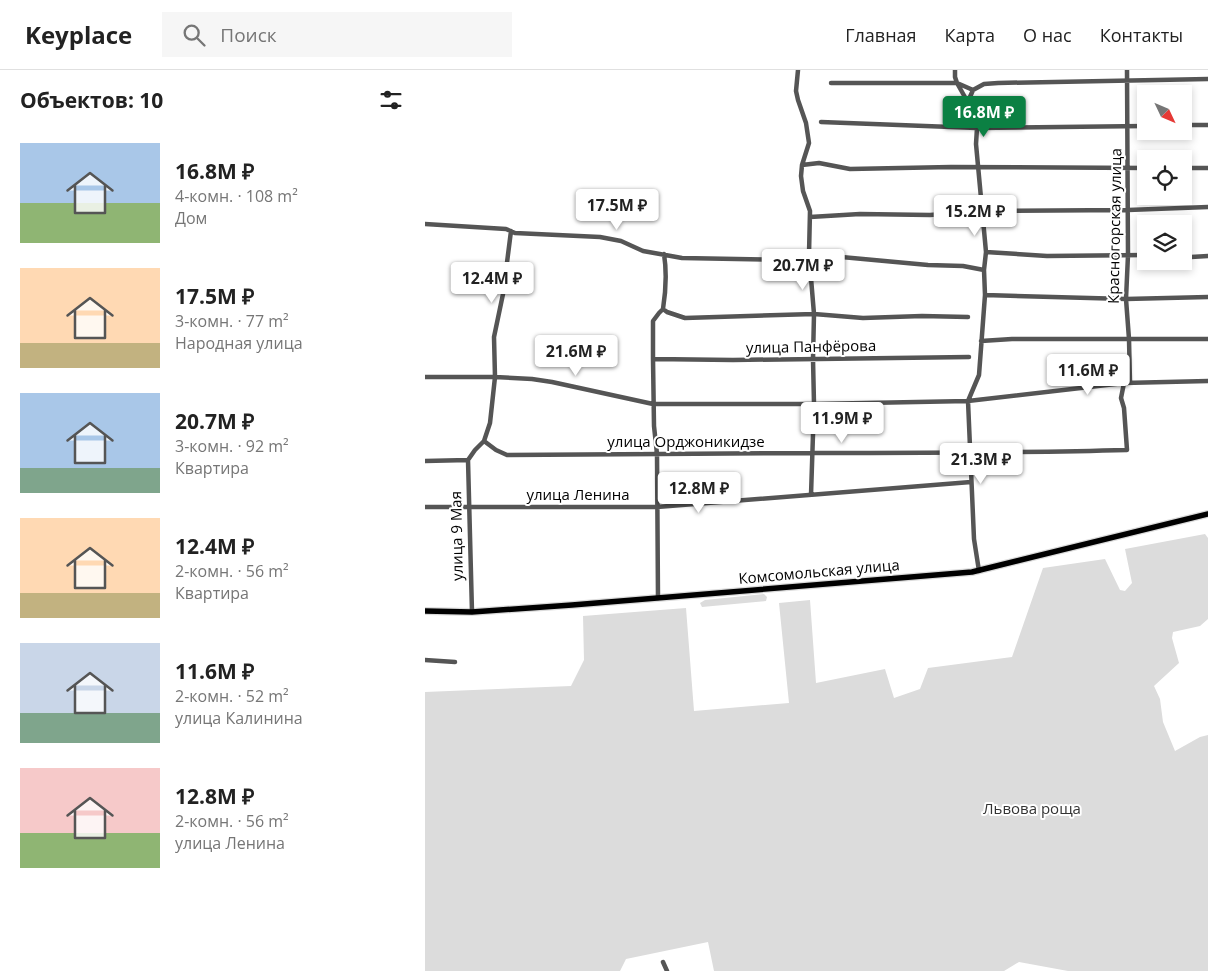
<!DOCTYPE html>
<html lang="ru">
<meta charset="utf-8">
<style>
body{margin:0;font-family:"Open Sans",sans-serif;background:#f6f6f6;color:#222;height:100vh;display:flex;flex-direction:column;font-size:19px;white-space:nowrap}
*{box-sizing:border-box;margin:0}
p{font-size:16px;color:#767676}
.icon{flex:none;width:28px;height:28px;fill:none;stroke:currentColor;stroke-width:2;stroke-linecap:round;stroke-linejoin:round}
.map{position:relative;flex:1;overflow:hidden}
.panel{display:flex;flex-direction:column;background:#fff;width:425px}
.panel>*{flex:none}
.needle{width:32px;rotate:134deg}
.fabs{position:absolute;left:712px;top:15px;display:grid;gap:10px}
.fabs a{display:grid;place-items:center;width:55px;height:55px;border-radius:0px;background:#fff;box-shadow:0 2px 8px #0003;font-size:25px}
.price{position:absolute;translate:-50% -42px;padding:0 11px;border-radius:5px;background:#fff;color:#222;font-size:16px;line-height:32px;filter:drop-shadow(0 1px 2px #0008)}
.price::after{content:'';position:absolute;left:50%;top:30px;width:15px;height:11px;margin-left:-8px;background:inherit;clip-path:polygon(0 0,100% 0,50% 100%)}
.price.selected{background:#0b8043;color:#fff}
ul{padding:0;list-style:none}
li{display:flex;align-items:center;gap:15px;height:125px;padding:0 20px}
li span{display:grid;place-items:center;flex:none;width:140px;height:100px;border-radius:0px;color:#555}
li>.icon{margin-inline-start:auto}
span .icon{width:60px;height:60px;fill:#fffc;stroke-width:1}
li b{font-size:21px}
h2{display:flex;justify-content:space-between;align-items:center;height:60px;padding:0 20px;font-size:21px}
header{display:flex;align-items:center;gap:30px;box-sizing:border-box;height:70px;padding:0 25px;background:#fff;border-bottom:1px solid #e0e0e0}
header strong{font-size:24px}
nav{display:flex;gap:28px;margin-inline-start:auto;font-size:18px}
.search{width:350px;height:45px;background:#f6f6f6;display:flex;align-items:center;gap:12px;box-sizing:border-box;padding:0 18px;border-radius:0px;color:#767676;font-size:19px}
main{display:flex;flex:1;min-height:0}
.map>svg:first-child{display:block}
.green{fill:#dcdcdc}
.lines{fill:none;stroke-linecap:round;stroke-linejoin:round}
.major-casing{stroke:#dbdbdb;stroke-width:8}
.minor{stroke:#555;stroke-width:4.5}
.major{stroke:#000;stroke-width:5.5}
.labels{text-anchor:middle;stroke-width:4;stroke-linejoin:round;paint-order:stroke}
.street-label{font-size:15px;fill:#000;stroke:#fff}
.park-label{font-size:15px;fill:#333;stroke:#fff}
</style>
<header>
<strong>Keyplace</strong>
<div class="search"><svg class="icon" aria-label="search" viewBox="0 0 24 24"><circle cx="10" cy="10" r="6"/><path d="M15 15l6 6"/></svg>Поиск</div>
<nav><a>Главная</a><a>Карта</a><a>О нас</a><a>Контакты</a></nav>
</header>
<main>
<section class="panel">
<h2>Объектов: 10<svg class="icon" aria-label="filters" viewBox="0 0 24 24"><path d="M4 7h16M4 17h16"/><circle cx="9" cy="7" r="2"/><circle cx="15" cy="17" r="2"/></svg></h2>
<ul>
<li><span style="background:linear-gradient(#a9c7e8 60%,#8fb573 0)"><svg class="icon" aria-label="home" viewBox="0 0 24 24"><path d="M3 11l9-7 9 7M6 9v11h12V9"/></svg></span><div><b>16.8M ₽</b><p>4-комн. · 108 m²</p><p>Дом</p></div></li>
<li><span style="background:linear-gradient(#ffd9b3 75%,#c2b280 0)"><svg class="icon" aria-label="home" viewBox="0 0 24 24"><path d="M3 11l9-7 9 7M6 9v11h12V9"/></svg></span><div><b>17.5M ₽</b><p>3-комн. · 77 m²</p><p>Народная улица</p></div></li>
<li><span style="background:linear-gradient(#a9c7e8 75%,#7fa58c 0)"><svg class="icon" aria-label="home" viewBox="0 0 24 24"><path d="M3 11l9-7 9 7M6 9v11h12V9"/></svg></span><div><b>20.7M ₽</b><p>3-комн. · 92 m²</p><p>Квартира</p></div></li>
<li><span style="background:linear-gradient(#ffd9b3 75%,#c2b280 0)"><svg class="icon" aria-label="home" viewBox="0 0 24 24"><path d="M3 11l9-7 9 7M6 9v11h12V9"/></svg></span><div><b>12.4M ₽</b><p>2-комн. · 56 m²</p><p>Квартира</p></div></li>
<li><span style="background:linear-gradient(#c9d6e8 70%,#7fa58c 0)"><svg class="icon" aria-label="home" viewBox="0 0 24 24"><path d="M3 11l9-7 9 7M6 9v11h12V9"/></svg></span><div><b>11.6M ₽</b><p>2-комн. · 52 m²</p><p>улица Калинина</p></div></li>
<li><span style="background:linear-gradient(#f6c9c9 65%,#8fb573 0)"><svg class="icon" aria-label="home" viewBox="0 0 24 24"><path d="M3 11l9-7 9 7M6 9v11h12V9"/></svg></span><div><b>12.8M ₽</b><p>2-комн. · 56 m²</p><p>улица Ленина</p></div></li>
</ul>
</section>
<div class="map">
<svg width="783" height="901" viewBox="0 0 783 901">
<rect width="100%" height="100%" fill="#fff"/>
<!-- green -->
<path class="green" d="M780 464 783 468V549L775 556 748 562 747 568 754 593 729 616 735 629 738 652 750 681 775 667 783 665V901H643L594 892 579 901H289L283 872 201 889 195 901H0V622L146 616 159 590 158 546 261 538 269 641 364 633 354 533 385 530 391 613 460 599 469 628 495 619 503 598 587 587 618 498 680 489 695 520 700 521 707 513 700 479Z
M339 524 342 527 341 531 277 537 275 533 280 530Z"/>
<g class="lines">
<!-- major casing -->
<g class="major-casing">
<path id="major" d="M0 541 47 542 147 535 547 502 783 444"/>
</g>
<!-- minor -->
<path class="minor" d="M373 0 371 21 373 30 381 53 384 73 377 95 376 106 378 121 385 141 384 184 389 244 388 289 389 334 386 425
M530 0V7L532 13 541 29 552 58 551 74 561 182 559 200 560 225 554 305 543 331 549 469 554 501
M702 0 703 185 701 229 704 269 705 313
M406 13H532L548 20 559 14 573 13 783 9
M545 36V27L548 20
M396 52 552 58 721 56
M759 55H783
M377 95 394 93 425 99 526 97 721 98
M759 98H783
M385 147 435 144 505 145 558 141 703 140 783 137
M0 154 81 159 90 163 175 167 196 171 218 181 257 188 363 190 384 184 503 195 538 196 559 200
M561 182 622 186 721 185
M759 185 766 187 783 186
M560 225 701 229 783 227
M238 239 242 242 260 248 389 244 438 248 497 246 543 247
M556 271 587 269H783
M228 289 308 290 544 287
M0 307H70L107 309 127 312 228 334H389L543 331 699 313 783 311
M59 371 71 380 82 385C184 385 286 383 388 383 493 383 597 383 702 380L699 338 696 328 699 313
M43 390 50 380 59 371 65 353 70 307 69 267 78 224 86 161
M43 390 47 542
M0 391 43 390
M0 437H232L546 412
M233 528 232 384 229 356 228 289V251L234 243 238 239C241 220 242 203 239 184
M0 590 30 592
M238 892 242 901"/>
<!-- major -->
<use href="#major" class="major"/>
</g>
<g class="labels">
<!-- street labels -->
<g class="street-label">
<text transform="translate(690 156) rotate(-89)" y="5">Красногорская улица</text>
<text transform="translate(386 277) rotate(-1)" y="5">улица Панфёрова</text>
<text x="261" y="377">улица Орджоникидзе</text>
<text x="153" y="430">улица Ленина</text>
<text transform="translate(32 466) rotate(-91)" y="5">улица 9 Мая</text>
<text transform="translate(394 502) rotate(-5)" y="5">Комсомольская улица</text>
</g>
<!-- park labels -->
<g class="park-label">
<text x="607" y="744">Львова роща</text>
</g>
</g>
</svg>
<div class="fabs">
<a><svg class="needle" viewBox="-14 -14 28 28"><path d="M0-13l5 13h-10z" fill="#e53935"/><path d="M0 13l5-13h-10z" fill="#767676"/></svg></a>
<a><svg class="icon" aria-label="locate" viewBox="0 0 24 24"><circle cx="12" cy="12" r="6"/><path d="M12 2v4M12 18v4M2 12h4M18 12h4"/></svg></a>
<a><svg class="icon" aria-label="layers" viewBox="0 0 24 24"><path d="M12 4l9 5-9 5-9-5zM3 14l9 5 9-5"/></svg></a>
</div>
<b class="price selected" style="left:559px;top:68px">16.8M ₽</b>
<b class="price" style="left:192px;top:161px">17.5M ₽</b>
<b class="price" style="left:550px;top:167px">15.2M ₽</b>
<b class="price" style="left:378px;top:221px">20.7M ₽</b>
<b class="price" style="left:67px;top:234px">12.4M ₽</b>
<b class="price" style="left:151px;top:307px">21.6M ₽</b>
<b class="price" style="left:663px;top:326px">11.6M ₽</b>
<b class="price" style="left:417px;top:374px">11.9M ₽</b>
<b class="price" style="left:556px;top:415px">21.3M ₽</b>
<b class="price" style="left:274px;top:444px">12.8M ₽</b>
</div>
</main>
